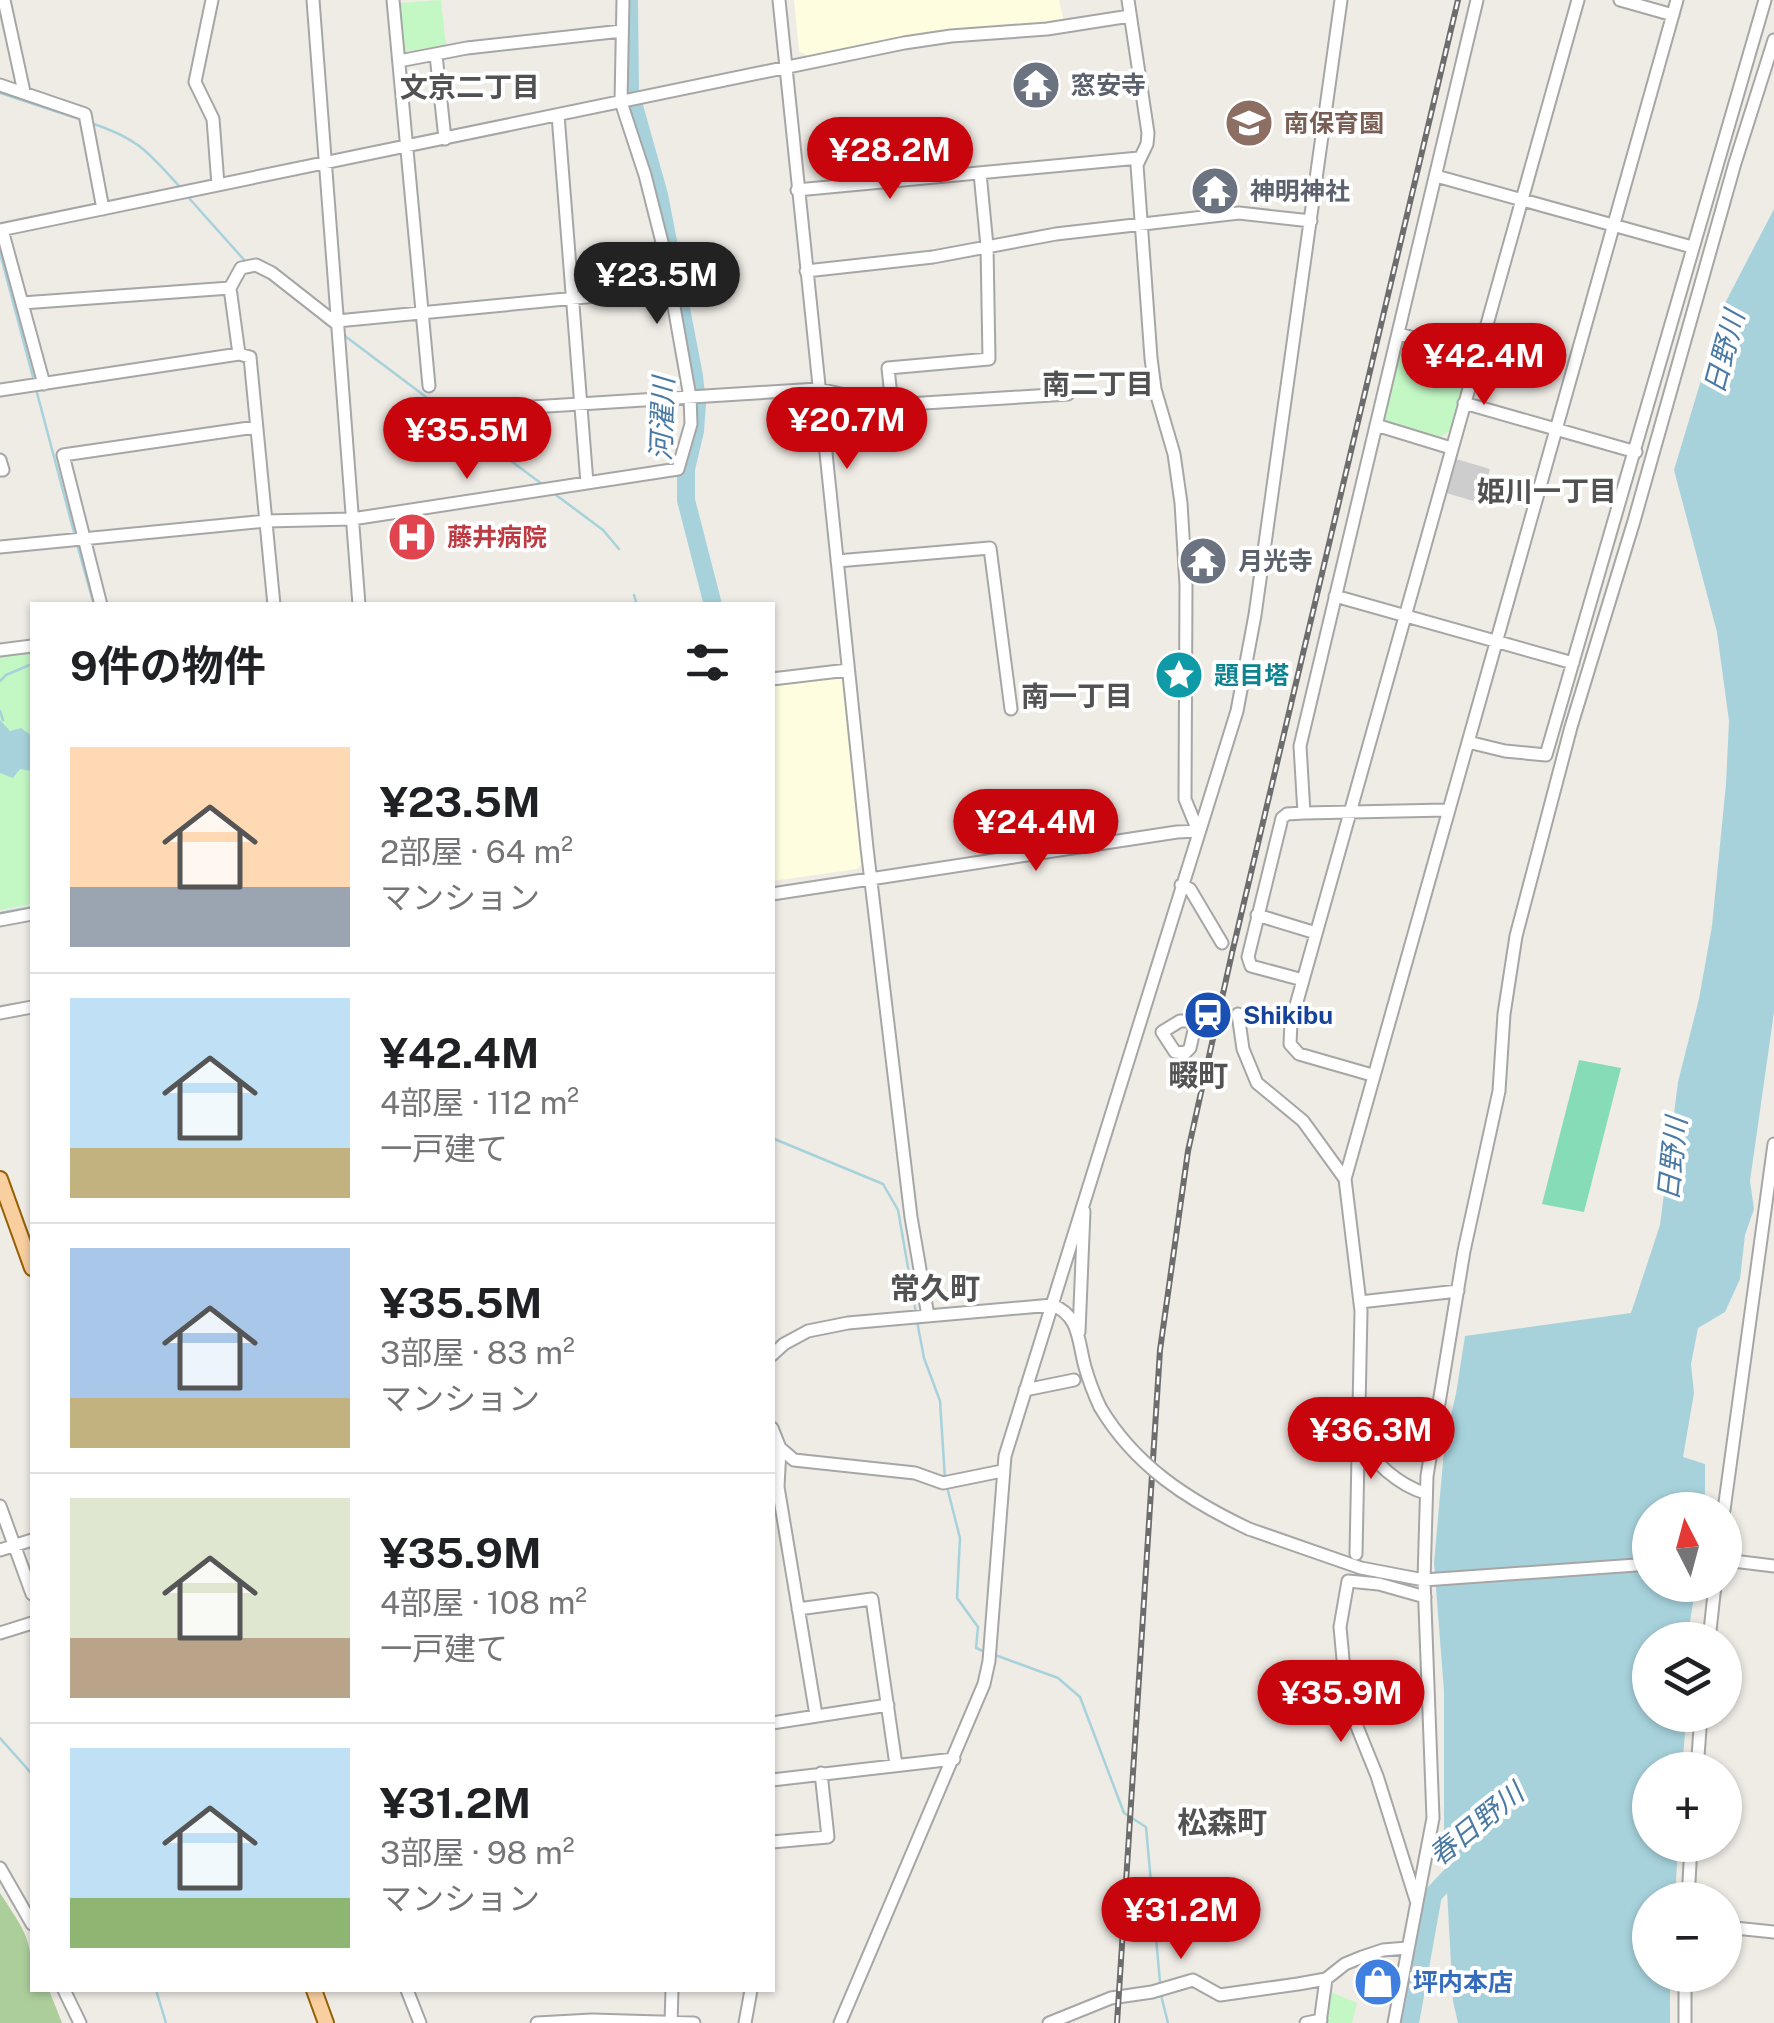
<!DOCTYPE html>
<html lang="ja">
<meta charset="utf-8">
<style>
body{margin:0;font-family:"Public Sans","Noto Sans JP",sans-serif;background:#f6f6f6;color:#202124;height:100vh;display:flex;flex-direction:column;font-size:38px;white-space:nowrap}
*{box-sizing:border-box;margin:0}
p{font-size:32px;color:#757577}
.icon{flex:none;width:55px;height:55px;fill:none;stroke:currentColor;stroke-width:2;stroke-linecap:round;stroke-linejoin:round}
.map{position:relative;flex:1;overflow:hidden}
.side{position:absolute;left:30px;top:602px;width:745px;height:1390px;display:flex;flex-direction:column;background:#fff;border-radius:0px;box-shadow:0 2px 8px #0004}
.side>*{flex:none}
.needle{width:65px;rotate:354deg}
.tools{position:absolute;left:1632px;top:1492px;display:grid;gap:20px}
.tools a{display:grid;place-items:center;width:110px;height:110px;border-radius:50%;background:#fff;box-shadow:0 2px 8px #0004;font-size:50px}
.price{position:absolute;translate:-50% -85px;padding:0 22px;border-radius:35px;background:#c8050d;color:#fff;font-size:32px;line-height:65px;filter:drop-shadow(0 2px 5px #0008)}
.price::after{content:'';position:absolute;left:50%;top:60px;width:30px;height:22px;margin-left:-15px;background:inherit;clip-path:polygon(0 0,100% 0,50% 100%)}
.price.on{background:#222;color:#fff}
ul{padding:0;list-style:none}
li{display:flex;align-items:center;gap:30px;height:250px;padding:0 40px}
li+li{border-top:2px solid #e0e0e0}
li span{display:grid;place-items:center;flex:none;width:280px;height:200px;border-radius:0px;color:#555}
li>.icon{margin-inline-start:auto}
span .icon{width:120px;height:120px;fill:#fffc;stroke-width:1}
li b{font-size:42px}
h2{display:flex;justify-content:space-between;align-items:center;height:120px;padding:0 40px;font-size:42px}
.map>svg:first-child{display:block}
.education{fill:#fefddf}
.religious{fill:#cdcdcd}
.forest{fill:#acce9b}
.park{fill:#c3f8c5}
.pitch{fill:#85dcb7}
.water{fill:#a7d2dc}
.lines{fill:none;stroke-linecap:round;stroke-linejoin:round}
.stream{stroke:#a7d2dc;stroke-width:2.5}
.river{stroke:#a7d2dc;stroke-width:18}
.minor-casing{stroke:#a6a6a6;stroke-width:15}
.major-casing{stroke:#955f04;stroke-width:18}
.minor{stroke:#fff;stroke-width:11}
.major{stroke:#f9cfa0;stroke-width:14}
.rail-casing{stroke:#6d6d6d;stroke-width:6}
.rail{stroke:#fff;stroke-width:2.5;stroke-dasharray:8;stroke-linecap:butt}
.minor-bridge-casing{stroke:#a6a6a6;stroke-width:15;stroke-linecap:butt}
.minor-bridge{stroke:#fff;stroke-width:11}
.labels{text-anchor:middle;stroke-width:8;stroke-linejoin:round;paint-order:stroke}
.worship-label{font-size:25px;font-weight:bold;fill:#5b616d;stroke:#fff;text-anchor:start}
.education-label{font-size:25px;font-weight:bold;fill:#785e54;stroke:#fff;text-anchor:start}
.health-label{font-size:25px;font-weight:bold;fill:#be3a42;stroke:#fff;text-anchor:start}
.culture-label{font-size:25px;font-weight:bold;fill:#0d838f;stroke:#fff;text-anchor:start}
.transit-label{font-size:25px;font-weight:bold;fill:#164399;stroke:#fff;text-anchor:start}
.shop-label{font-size:25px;font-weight:bold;fill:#366cbe;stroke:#fff;text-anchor:start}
.neighbourhood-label{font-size:28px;font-weight:bold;fill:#525252;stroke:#fff}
.water-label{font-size:28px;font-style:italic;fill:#4a7aa4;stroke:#fff}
.quarter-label{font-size:30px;font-weight:bold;fill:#525252;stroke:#fff}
</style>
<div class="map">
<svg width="1774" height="2023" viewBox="0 0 1774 2023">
<rect width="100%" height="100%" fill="#efebe5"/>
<!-- education -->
<path class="education" d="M794 0H1059L1064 22 933 32 809 57 799 51Z
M839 676 843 679 864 862 857 869 773 881 772 685Z"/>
<!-- religious -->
<path class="religious" d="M1453 458 1490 469 1480 503 1443 492Z"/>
<!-- forest -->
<path class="forest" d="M0 1893C28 1936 32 1938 32 1990H49L62 2023H0Z"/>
<!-- park -->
<path class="park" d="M441 0 446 46 405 51 400 3Z
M1407 342 1467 359 1470 363 1451 430 1437 439 1385 424 1381 417 1401 343Z
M32 650V904L0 910V654Z
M1331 1992 1357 2003 1352 2023H1325Z"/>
<!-- pitch -->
<path class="pitch" d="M1579 1060 1621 1068 1584 1212 1542 1204Z"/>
<!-- water -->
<path class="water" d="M1774 209V1012L1750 1181 1754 1209 1745 1235 1740 1279 1725 1312 1698 1328 1691 1364 1694 1393 1683 1457 1705 1464V1510H1650V1585H1696L1687 1640H1650V1715H1691L1685 1732 1682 1770H1650V1845H1678L1675 1900H1650V1975H1670V2023H1458L1453 2001 1444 1835V1691L1434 1563 1445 1439 1456 1394 1465 1336 1631 1313 1660 1225 1678 1082 1699 999 1712 926 1726 784 1729 721 1717 632 1674 470 1723 307Z
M0 720 10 731 21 728 32 736 31 771 20 769 13 778 0 773Z"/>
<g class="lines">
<!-- stream -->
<path class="stream" d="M0 93 79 119
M91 123C139 139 147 151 180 187
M188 197 246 262
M0 253 34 381
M265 275 298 301
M345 336 446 412
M36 389 75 536
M452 417 542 484
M552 492 603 530 619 549
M77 544 94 605
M634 595 637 605
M0 681 6 675 32 664
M0 711 3 720
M0 913 32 907
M772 1138 883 1184 898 1210 916 1313
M917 1321 924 1358 940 1401 945 1479
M947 1487 960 1538 957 1598 978 1627 976 1648 983 1651
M995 1655 1058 1678 1080 1697 1124 1813 1146 1827 1160 1982
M0 1738 32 1774
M156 1990 166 2023
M1161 1995 1168 2023"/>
<!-- river -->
<path class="river" d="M629 0 630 92 659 195 694 376 697 404 695 431 686 469V500L713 605
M1410 2023 1433 1895 1461 1865"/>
<!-- minor casing -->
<g class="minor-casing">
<path id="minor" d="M4 0 24 92
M212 0 195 82 213 119 218 185
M313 0 359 605
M393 0 429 386
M779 0 867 848 911 1217 928 1316
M1620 0 1673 15
M436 55 445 139
M399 61 467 48 622 31
M0 85 85 114 103 209
M558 115 587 483
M1436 176 1692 247
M797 190 1139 158
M0 230 904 43 951 36 1047 29 1130 16
M2 230 44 384
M806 271 933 257 1056 234 1239 213 1311 221
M22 303 230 288
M337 321 670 289
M1400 334 1477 357
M239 354 230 288 241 268 256 265 272 273 337 324
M0 390 239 354 250 357 274 605
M1464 403 1636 452
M892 405 888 368 989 359 987 246 980 173
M451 412 818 389 892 405 1068 394
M1376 425 1451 448
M0 460 3 470H0
M0 547 266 521 352 519 678 469 691 424 690 397 664 250 645 175 621 102 623 0
M837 561 990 548 1011 709
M1335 596 1573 663
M101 605 63 455 256 427
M0 650 32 646
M772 679 848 670
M1468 742 1505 751 1546 755 1765 0
M1304 813 1300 746 1477 0
M1181 885 1190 889 1222 943
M772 894 1177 832 1198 831 1185 799 1186 585 1181 503 1174 454 1155 389 1151 358 1137 165 1147 144 1148 133 1128 0
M1257 915 1316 933
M0 920 32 914
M1303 980 1251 966 1248 957 1282 818 1287 814 1304 813 1447 810
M0 1013 32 1007
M1238 1014 1243 1049 1257 1083 1303 1121 1345 1179
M1180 1021H1190L1195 1026 1190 1048 1185 1053 1175 1052 1162 1032Z
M1372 1075 1299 1054 1290 1044 1291 1023 1578 0
M1360 1302 1458 1291
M1079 1332 1084 1211
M772 1355 784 1344 808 1331 848 1323 1052 1305C1080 1315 1078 1342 1085 1367 1089 1381 1094 1394 1100 1407
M1025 1390 1074 1380
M772 1428 780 1448 794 1460 915 1473 943 1483 1002 1471
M1361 1436C1370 1462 1401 1486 1425 1493
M780 1448 778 1487 816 1715
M0 1506 32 1594
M1724 1510 1774 1144
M1249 1529 1361 1568 1424 1580 1650 1564
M0 1550 32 1540
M1356 1554 1361 1311 1345 1179 1677 0
M1725 1560 1774 1566
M798 1609 872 1599 896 1765
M0 1633 32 1623
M1709 1640 1715 1585
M772 1723 888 1705
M1697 1770 1701 1715
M772 1780 954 1759
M772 1842 828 1837 821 1773
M0 1868 32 1924
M1416 1900 1377 1776 1347 1702 1340 1627 1348 1581 1379 1584 1425 1597
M1688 1900 1691 1845
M1725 1927 1774 1932
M64 1990 80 2023
M407 1990 420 2023
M537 2023 592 2020 694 2023
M671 2023 672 1990
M745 2023 751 1990
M840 2023 984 1684 989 1661 1005 1456 1237 711 1255 615 1341 0
M1049 2023 1111 1998 1152 1992 1193 1980 1220 1995 1298 1984 1326 1979 1345 1964 1362 1957 1383 1950 1407 1948
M1306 2023 1321 2020
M1320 2023 1326 1979
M1394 2023 1433 1818 1424 1580 1427 1476 1464 1251 1499 1091 1504 1014 1516 936 1571 727 1634 521 1735 163 1774 40
M1685 2023V1975"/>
</g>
<!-- major casing -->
<g class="major-casing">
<path id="major" d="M0 1179 32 1268
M314 1990 326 2023"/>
</g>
<!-- minor -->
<use href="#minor" class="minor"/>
<!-- major -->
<use href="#major" class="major"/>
<!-- rail casing -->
<g class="rail-casing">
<path id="rail" d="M1117 2023 1160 1350 1188 1151 1232 953 1458 0"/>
</g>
<!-- rail -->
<use href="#rail" class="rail"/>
<!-- minor-bridge casing -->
<g class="minor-bridge-casing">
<path id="minor-bridge" d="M1100 1407C1135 1466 1188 1500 1249 1529"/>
</g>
<!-- minor-bridge -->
<use href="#minor-bridge" class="minor-bridge"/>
</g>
<!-- icons -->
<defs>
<g id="temple-disc" transform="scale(2.5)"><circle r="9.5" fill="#6b7280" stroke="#fff"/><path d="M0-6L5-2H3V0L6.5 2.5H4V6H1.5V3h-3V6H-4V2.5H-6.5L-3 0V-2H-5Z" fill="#fff"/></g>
<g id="school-disc" transform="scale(2.5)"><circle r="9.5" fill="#8d6e63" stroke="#fff"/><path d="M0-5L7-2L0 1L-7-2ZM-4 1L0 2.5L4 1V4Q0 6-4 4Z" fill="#fff"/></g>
<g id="hospital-disc" transform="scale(2.5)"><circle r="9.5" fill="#e0444e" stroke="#fff"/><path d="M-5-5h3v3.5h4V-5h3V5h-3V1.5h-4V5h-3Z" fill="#fff"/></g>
<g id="sight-disc" transform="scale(2.5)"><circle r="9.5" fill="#0f9aa8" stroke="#fff"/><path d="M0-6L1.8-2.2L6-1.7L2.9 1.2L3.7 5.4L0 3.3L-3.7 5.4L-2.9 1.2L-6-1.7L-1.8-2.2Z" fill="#fff"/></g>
<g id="station-disc" transform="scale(2.5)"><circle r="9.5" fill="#1a4fb4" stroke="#fff"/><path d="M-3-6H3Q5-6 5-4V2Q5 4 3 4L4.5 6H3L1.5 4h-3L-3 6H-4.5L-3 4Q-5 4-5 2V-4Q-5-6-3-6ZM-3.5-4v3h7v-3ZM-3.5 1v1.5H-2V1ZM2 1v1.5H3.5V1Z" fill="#fff"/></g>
<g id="shop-disc" transform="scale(2.5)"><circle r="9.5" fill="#3f7fe0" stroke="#fff"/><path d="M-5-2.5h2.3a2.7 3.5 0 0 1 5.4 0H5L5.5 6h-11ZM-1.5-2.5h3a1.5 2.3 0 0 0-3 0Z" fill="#fff"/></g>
</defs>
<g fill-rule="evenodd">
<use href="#temple-disc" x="1036" y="85"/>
<use href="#school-disc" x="1249" y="123"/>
<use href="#temple-disc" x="1215" y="191"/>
<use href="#hospital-disc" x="412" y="537"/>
<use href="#temple-disc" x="1203" y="561"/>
<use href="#sight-disc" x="1179" y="675"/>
<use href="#station-disc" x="1208" y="1015"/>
<use href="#shop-disc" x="1378" y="1982"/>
</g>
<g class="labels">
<!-- worship labels -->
<g class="worship-label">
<text x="1071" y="94">窓安寺</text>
<text x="1250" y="200">神明神社</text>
<text x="1238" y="570">月光寺</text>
</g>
<!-- education labels -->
<g class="education-label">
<text x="1284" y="132">南保育園</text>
</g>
<!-- health labels -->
<g class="health-label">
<text x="447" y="546">藤井病院</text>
</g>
<!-- culture labels -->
<g class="culture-label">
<text x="1214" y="684">題目塔</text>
</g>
<!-- transit labels -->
<g class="transit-label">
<text x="1243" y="1024">Shikibu</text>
</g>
<!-- shop labels -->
<g class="shop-label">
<text x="1413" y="1991">坪内本店</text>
</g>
<!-- neighbourhood labels -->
<g class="neighbourhood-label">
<text x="470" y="97">文京二丁目</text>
<text x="1098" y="394">南二丁目</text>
<text x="1547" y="501">姫川一丁目</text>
<text x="1077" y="706">南一丁目</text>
</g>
<!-- water labels -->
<g class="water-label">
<text transform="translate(1724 352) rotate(-75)" y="10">日野川</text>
<text transform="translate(662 419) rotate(-88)" y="10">河濯川</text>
<text transform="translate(1672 1159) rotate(-84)" y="10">日野川</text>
<text transform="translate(1476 1824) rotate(-39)" y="10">春日野川</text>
</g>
<!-- quarter labels -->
<g class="quarter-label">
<text x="1198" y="1086">畷町</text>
<text x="935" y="1299">常久町</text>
<text x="1222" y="1833">松森町</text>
</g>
</g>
</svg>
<div class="tools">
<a><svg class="needle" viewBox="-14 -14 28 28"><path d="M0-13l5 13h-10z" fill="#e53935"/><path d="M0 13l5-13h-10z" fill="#757577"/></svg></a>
<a><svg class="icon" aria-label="layers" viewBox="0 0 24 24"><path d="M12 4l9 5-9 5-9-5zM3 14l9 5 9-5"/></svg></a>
<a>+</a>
<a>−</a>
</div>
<b class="price" style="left:890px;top:202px">¥28.2M</b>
<b class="price on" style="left:657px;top:327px">¥23.5M</b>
<b class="price" style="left:1484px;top:408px">¥42.4M</b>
<b class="price" style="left:847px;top:472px">¥20.7M</b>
<b class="price" style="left:467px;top:482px">¥35.5M</b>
<b class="price" style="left:1036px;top:874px">¥24.4M</b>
<b class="price" style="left:1371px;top:1482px">¥36.3M</b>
<b class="price" style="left:1341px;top:1745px">¥35.9M</b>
<b class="price" style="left:1181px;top:1962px">¥31.2M</b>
<section class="side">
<h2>9件の物件<svg class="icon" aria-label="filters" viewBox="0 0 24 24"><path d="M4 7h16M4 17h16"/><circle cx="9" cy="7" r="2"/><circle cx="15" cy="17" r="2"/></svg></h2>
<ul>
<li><span style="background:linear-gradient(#ffd9b3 70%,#9aa5b1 0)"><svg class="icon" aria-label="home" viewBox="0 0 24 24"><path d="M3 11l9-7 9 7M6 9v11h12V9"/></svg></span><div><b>¥23.5M</b><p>2部屋 · 64 m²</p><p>マンション</p></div></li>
<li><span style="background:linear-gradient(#bfe0f5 75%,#c2b280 0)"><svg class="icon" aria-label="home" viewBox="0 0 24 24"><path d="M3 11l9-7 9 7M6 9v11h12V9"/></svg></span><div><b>¥42.4M</b><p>4部屋 · 112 m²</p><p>一戸建て</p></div></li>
<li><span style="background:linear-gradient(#a9c7e8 75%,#c2b280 0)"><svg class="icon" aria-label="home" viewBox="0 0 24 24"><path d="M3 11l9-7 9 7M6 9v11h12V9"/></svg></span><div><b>¥35.5M</b><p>3部屋 · 83 m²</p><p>マンション</p></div></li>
<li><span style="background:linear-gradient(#dfe7d0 70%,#b9a48a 0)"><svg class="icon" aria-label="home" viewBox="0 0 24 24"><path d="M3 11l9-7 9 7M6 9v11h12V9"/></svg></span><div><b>¥35.9M</b><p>4部屋 · 108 m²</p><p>一戸建て</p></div></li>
<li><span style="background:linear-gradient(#bfe0f5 75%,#8fb573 0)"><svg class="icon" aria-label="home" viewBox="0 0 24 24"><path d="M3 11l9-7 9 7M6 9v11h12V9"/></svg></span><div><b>¥31.2M</b><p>3部屋 · 98 m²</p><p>マンション</p></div></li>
</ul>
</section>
</div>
